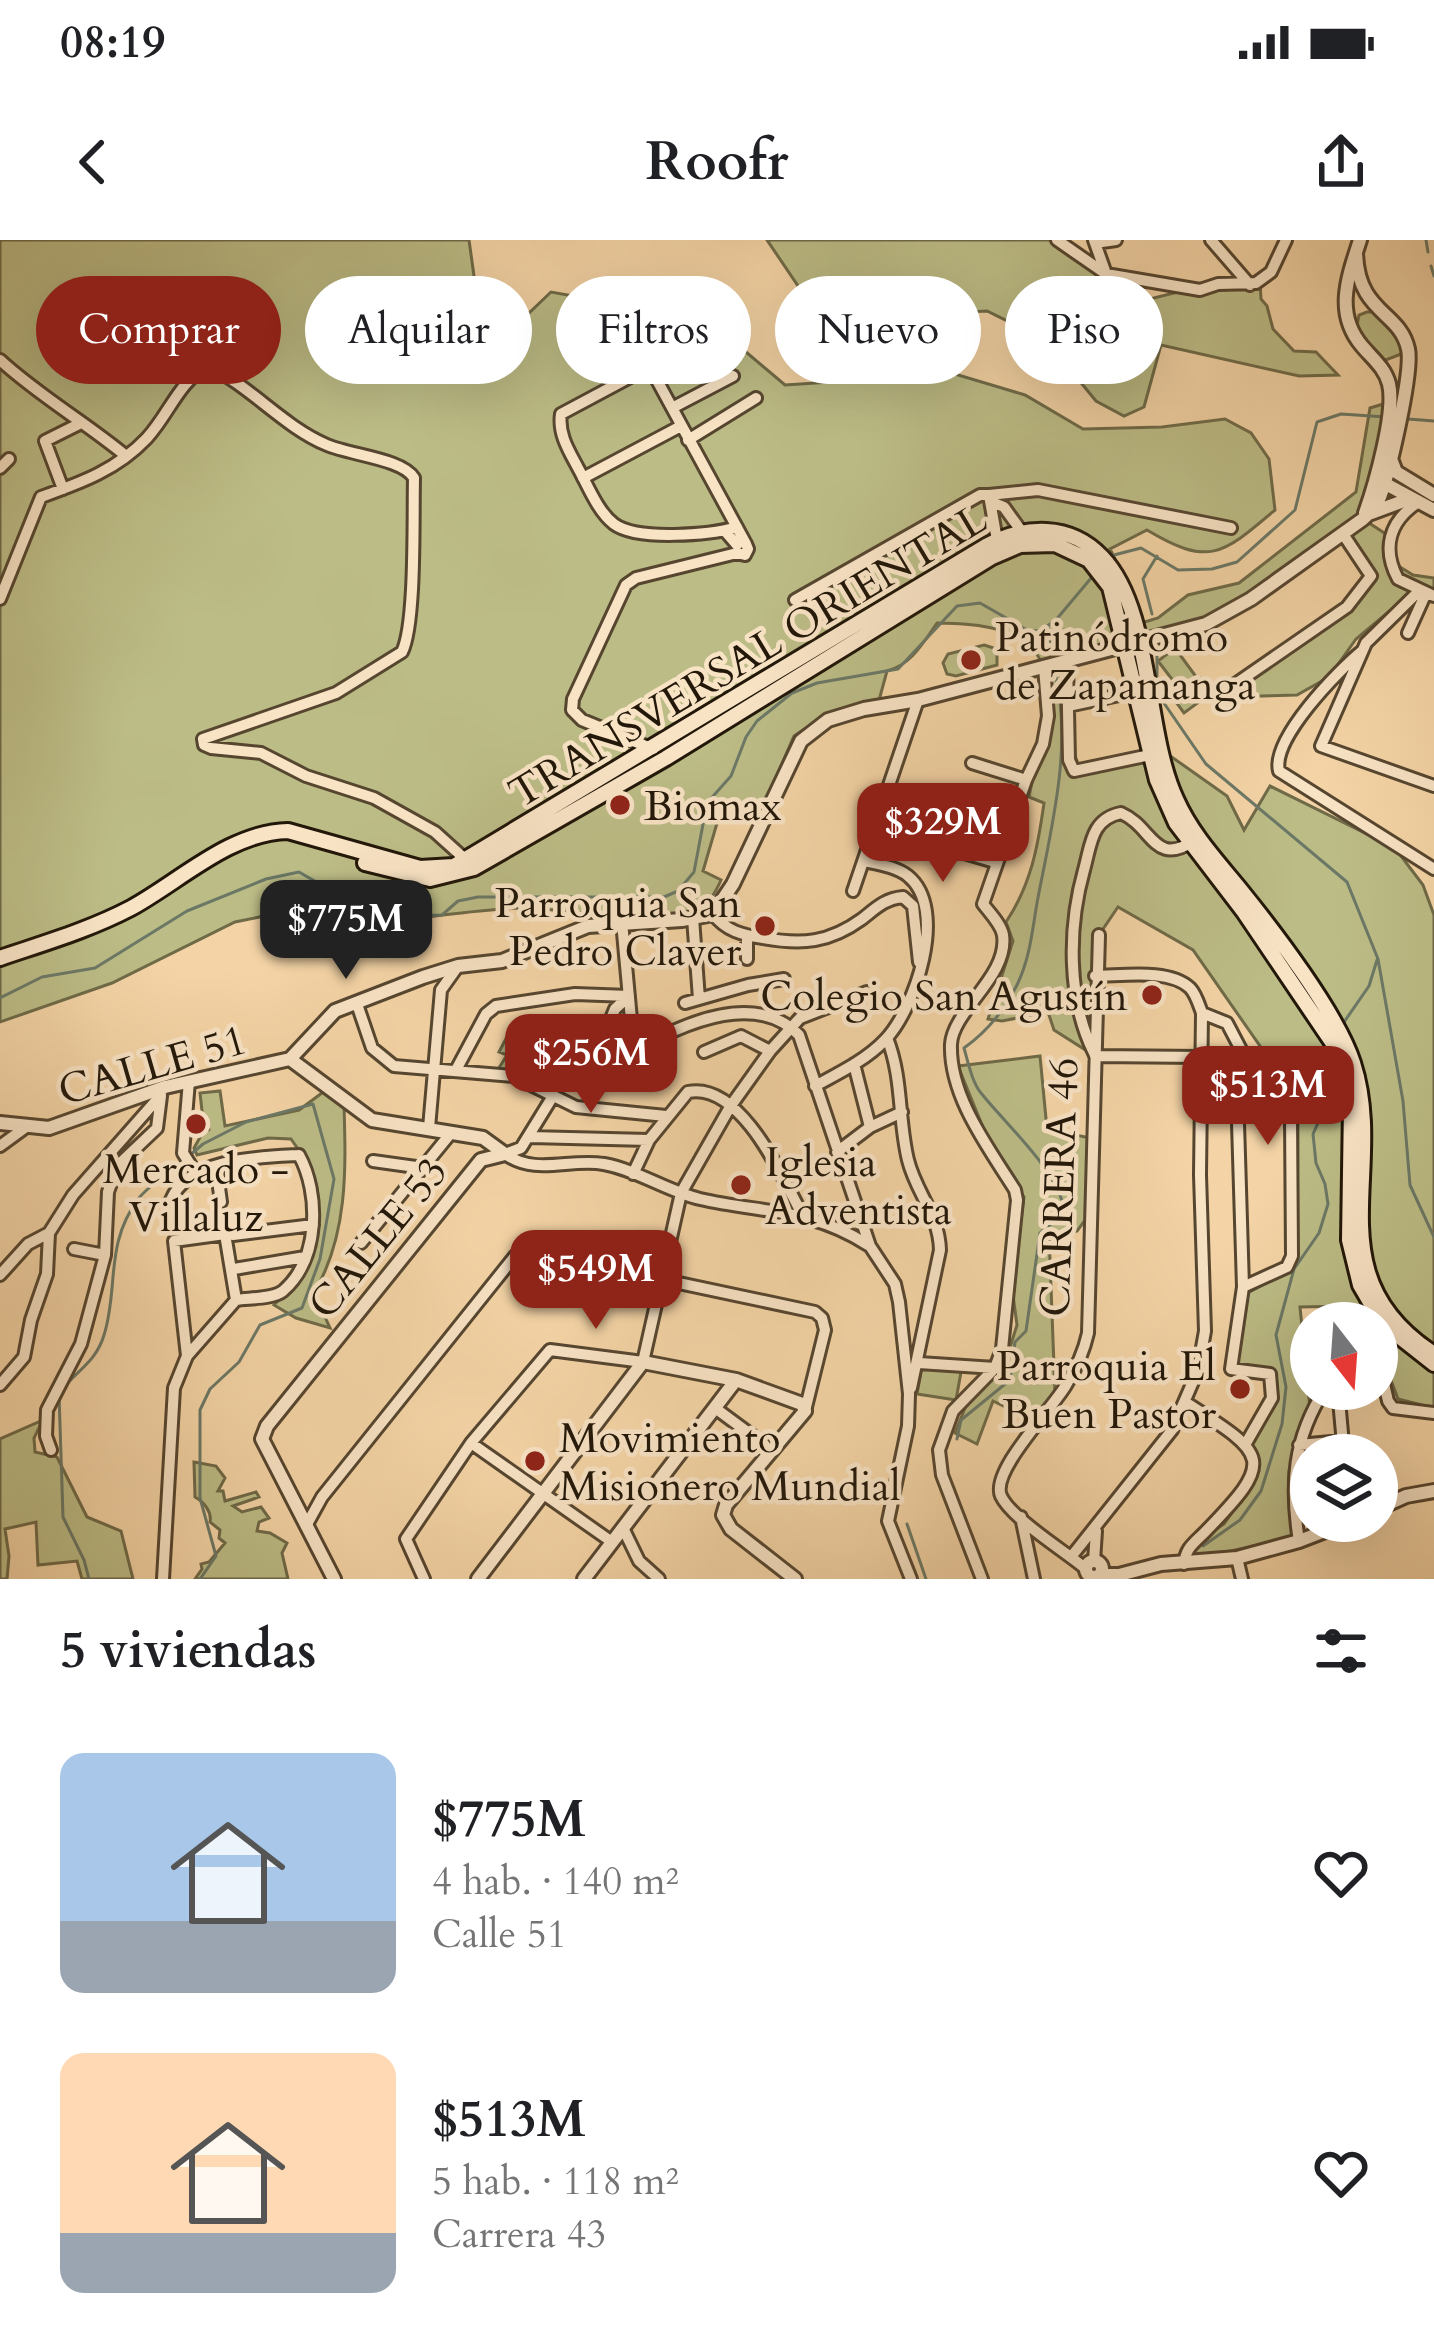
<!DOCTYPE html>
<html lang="es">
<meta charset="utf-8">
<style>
body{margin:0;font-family:Cardo,serif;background:#f2f2f2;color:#202124;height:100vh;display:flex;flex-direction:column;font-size:45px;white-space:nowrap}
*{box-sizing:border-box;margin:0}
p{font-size:39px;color:#757577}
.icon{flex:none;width:66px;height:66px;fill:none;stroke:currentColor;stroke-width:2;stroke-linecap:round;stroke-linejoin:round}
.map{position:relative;height:1339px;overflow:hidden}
.panel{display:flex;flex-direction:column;background:#fff;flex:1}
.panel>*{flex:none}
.hud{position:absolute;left:36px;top:36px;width:1362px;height:108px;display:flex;gap:24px}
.needle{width:78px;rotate:163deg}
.controls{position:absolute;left:1290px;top:1062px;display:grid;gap:24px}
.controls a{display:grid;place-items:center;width:108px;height:108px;border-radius:50%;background:#fff;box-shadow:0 12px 48px #0002;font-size:60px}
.price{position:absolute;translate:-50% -102px;padding:0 27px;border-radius:24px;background:#8f2418;color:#fff;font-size:39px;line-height:78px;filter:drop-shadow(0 3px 6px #0008)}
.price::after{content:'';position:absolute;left:50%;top:72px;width:36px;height:27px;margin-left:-18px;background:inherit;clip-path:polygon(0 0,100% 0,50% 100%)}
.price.current{background:#222;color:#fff}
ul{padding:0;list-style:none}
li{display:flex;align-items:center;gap:36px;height:300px;padding:0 60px}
li span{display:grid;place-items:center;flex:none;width:336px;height:240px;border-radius:24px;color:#555}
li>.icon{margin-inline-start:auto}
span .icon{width:144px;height:144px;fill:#fffc;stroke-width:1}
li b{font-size:51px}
h2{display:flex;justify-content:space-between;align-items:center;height:144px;padding:0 60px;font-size:51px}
.chip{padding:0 42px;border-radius:54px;background:#fff;box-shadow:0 12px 48px #0002;font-size:42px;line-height:108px}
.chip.current{background:#8f2418;color:#fff}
.status{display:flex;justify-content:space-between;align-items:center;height:84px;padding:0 60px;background:#fff;direction:ltr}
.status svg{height:33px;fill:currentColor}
header{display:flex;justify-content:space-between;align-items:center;height:156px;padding:0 60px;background:#fff;font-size:54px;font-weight:600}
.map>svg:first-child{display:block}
.green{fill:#bcbc86;stroke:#6f6a48;stroke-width:3}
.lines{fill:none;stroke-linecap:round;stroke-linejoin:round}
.stream{stroke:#6b7866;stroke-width:3}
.minor-casing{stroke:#564630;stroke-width:16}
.tertiary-casing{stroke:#564630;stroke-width:18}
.secondary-casing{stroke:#221709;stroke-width:20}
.minor{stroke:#f8e3c5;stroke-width:10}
.tertiary{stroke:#f8e3c5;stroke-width:12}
.secondary{stroke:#f8e3c5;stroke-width:14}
.poi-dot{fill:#8f2418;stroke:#f8e3c5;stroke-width:4.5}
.labels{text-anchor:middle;stroke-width:9;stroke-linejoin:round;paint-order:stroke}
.poi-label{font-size:42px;fill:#221709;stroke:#f8e3c5;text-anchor:start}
.street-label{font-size:42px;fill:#221709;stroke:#f8e3c5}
</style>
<div class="status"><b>08:19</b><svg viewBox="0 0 49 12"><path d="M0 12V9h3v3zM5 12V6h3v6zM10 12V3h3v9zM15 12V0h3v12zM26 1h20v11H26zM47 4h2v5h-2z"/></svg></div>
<header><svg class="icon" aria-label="back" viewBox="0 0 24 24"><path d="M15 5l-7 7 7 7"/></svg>Roofr<svg class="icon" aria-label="share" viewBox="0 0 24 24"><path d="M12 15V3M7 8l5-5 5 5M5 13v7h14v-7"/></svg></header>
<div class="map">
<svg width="1434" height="1339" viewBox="0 0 1434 1339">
<rect width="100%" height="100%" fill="#f4d4a6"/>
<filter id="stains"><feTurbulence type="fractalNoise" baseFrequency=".00167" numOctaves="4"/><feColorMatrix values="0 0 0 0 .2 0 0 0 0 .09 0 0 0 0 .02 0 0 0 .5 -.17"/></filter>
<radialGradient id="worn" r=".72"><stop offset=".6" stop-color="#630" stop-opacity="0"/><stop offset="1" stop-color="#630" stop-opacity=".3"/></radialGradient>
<!-- green -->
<path class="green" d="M0 0H469L480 79 504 97 551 52 630 66 651 82 720 90 785 145 955 134 1025 155 1083 189 1162 187 1225 179 1251 193 1269 219 1275 270C1222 315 1209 327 1147 290L1110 309 1129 347 1138 384 1158 378 1188 355 1239 343 1356 252 1370 168 1390 162 1363 279 1392 298V322L1413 335 1434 338V356L1426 353 1399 363 1356 399 1329 437 1297 455 1219 457 1317 390 1371 336 1343 294 1233 371 1064 422 1063 482 1078 524 1159 508 1227 556 1244 590 1270 546 1395 608 1423 645 1434 675V1168L1398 1159 1377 1103V1083H1362L1349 1066 1300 1067 1310 1168 1289 1231 1293 1297 1191 1320 1193 1305 1224 1284 1254 1242 1258 1221 1252 1204 1273 1135 1267 1128 1235 1126 1246 1054 1289 1030 1297 1015 1298 873 1274 826 1193 710 1118 667 1099 695 1095 816 1054 790 1048 772 1002 781 988 779 1013 701 1006 682C1031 645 1038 606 1044 563L1029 557C1035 526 1053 457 1043 427 1030 386 971 383 937 383 923 403 911 425 887 431L878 464 809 486 794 496 759 577 722 566 703 631 721 640C715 654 707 667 691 673 650 687 566 668 522 668 485 669 447 675 410 679L399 700 319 660 303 642 279 673 235 682 112 743 0 782Z
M767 0H1057L1106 34 1112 51 1150 59 1206 45 1260 42 1261 59 1267 66 1273 89 1294 111 1316 112 1338 135 1299 136 1161 105 1144 167 1124 176 1096 161 1046 100 987 71 890 76 813 68Z
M1367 72H1376L1404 107 1401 114 1386 120 1378 117 1356 91 1359 75Z
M984 405 997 409V425L956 436 947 434 943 423 948 414Z
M1175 408 1197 438 1185 448 1200 438 1211 453 1184 473 1173 458 1181 451 1158 421Z
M550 787 572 790C584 813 564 830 546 844L518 832 497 831 507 815 499 812 511 789 530 791Z
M1040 816 1047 889 1090 898 1089 975 1077 991 1049 994 1055 1153 1032 1180 993 1161 977 1204 955 1193 969 1158 1003 1130 1017 1085 1012 1048 1024 957 991 907 958 826Z
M326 850 344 865C346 930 348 995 314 1053L330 1088 296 1078 274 1065C302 1037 327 980 315 941 311 925 300 912 291 899L268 898 197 915 194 908 203 892 210 889H204L200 853 220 851 225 886 299 870Z
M922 1126 961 1132 956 1160 917 1154Z
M43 1180 34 1198 35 1212 57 1217 87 1277 121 1291 133 1339H82L77 1321 38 1325 36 1282 5 1289 9 1316 7 1339H0V1199Z
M194 1222 216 1226 225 1238 218 1251H223L225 1261 256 1252 259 1257 233 1266 242 1272 261 1267 269 1278 259 1282 257 1291 270 1293 287 1303 282 1313 288 1339H195L202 1329 201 1324 209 1322 225 1303 219 1298 220 1290 210 1282C212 1272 204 1262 195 1257Z"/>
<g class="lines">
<!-- stream -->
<path class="stream" d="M1426 0 1428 12
M1431 26 1434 36
M1408 179 1434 181
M1114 315 1141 308 1178 330 1212 329 1237 322 1295 270 1317 182 1341 174 1386 177
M1152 374 1143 339 1157 316
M1048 386 1053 414
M1157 407V453L1206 524 1347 642 1378 719 1403 861 1410 945 1434 997
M0 758 42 737 95 728 187 671 266 639 299 632C341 658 392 677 442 675L458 661 478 657H664L678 651 694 632 707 563 731 536 746 497 757 481 792 453 817 443 898 429 957 366 980 363 1027 390 1039 391 1055 381 1092 337
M1342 785 1369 746 1377 720
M190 915 203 904 246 882 313 864 334 939 320 1019 302 1068 260 1085 239 1122 210 1149 200 1170V1258L216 1316 200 1339
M65 1146C81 1128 97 1119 104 1095 119 1048 104 1004 139 958 150 944 169 934 183 922
M59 1154 63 1277 84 1320 89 1339
M957 1199 961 1180 1010 1140 1015 1102 1026 1091 1040 993 1065 972C1058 930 1008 887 981 853 972 842 968 822 964 808 988 791 1004 771 1017 745 1030 718 1032 692 1037 663 1051 588 1073 509 1055 432
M907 1284 926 1339
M1203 1306 1240 1280 1261 1251 1282 1184 1286 1147 1276 1095 1294 1029 1319 993 1328 964 1325 944 1316 923 1313 894 1323 872 1316 830 1325 805"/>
<!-- minor casing -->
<g class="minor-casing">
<path id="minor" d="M1057 0 1106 34 1200 50 1218 44 1256 43 1271 32 1286 0
M1094 0 1105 31
M1211 0 1250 45
M1095 3 1116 0
M633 96 746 304
M0 120C39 156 85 182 126 216
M649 127 561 174C558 194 569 211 578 228 588 246 598 272 614 284 637 301 710 295 737 287
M652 133 682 117
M672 168 733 136
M688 200 756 158
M0 228 9 219
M583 238 681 186
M63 249 45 201 79 184
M992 262 1004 267 1022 292
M1417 263C1389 282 1382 309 1398 339L1434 356
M725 291 737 305
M997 300 989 255 1038 250 1231 288
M1418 352 1366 403 1321 506 1434 546
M0 359 41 257C80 243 117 230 147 198 169 174 178 143 207 126 250 145 282 186 327 205 350 215 403 219 414 238 413 276 416 384 402 412L336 453 203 499 204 505 211 508 261 513 306 536 374 558 435 592 466 620
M795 360 980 255H989
M1408 393 1426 353
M1362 411C1338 431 1271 499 1279 531L1434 629
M1067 420 1069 520 1074 531 1150 515
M1218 456 1347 367 1371 336 1343 294
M1068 466 1138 451
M653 509 582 480 572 470 573 459 626 345 636 338 737 313 745 315 748 309 746 304
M972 523 1026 540
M875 587 995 622
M853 651 918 460
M713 674C726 691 742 695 763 698 802 705 829 703 862 679 876 668 884 659 903 657L913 666 919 722
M693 678 699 759
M622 682 632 790 639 801 649 803C692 780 758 753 799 795L870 1006 895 1044 899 1062 909 1154 908 1186 888 1281 911 1339
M747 719V696
M685 763 748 745 784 739
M357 764 372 808 394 826 513 836 576 867 666 876
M1202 773 1227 783 1249 825 1291 876 1292 1016 1287 1027 1243 1047
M887 798C903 838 898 879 908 920 916 953 939 974 940 1010L911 1148
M704 812 741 796 770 811
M1094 813C1067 759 1068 687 1084 630 1091 605 1091 579 1121 573 1153 587 1154 628 1195 600
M1095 816 1203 817
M854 824 870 887
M456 830 486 774 496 766 575 754 629 756
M587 837 615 769 629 756
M189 841 183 913 197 935
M815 846C839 833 866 820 885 800 915 769 949 669 908 636 897 627 878 624 864 621
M1237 850 1243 1047 1231 1129 1270 1134 1272 1158 1245 1205
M429 888 441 750 458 726
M530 897 649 900
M0 906 26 887
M837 912 870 887 902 872
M505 914C536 936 569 918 604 924 637 930 667 951 700 959 761 973 811 968 868 1005
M505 914 521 908 553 856
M373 921 423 928
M216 926 221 962
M633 934 649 900 688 852C741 841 783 939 803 976
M233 995 313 985
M361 1003 451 893
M74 1009 105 1015
M234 1029 305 1017
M0 1035 28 1004 49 993 73 955 161 855
M1332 1083 1331 1075 1355 1077 1359 1083
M1377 1113 1388 1161 1393 1168 1434 1173
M187 1116 174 1001 225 994 236 1060
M919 1123 995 1128
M0 1145 24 1117 31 1080 47 1034 49 993
M1338 1149 1344 1215
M715 1168 765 1205
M471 1203 612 1302
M1299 1205 1342 1201
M51 1210 46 1196 47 1170 81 1104 105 1015 108 952 117 926 157 888 161 856
M1021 1277 1034 1339
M306 1286 322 1257 515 1016 528 1011 815 1072 822 1078 825 1090 805 1171
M623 1288 639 1321 659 1339
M1299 1301C1290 1244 1293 1199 1325 1149
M1071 1317 1172 1190 1198 1130 1205 1091 1200 935 1202 773C1199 765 1196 754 1190 748 1169 728 1121 736 1095 736
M1237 1318 1242 1339
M1094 1321 1096 1291
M1184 1324C1186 1308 1192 1305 1204 1293 1275 1220 1270 1216 1185 1162
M1086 1329C1066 1312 1011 1278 1001 1256 990 1231 1054 1167 1066 1145 1076 1129 1084 1111 1088 1093L1099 695
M163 1339 174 1148 187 1116 236 1060C249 1058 273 1059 283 1051 320 1019 320 953 299 915 260 917 188 918 171 960
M424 1339 406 1299 471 1203 550 1110 643 1122 681 953 730 867 770 811 800 778 867 752
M982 1339 942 1235 939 1210 953 1171 995 1128 1002 1109 1017 960 1015 950C988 907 949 856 951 804 953 770 1009 736 1003 695 1001 684 989 672 983 664L1026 540 1043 504 1048 476 1044 427
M1092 1339 1093 1337"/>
</g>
<!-- tertiary casing -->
<g class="tertiary-casing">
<path id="tertiary" d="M1360 0C1348 37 1334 73 1362 106 1372 118 1385 128 1389 144 1396 171 1375 245 1365 273
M1391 219 1396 232 1434 255
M1382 242 1434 270
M1371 273 1409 259
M290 819 372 880 483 898 505 914
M0 883 49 888 165 847 290 819 335 771 423 737 458 726 502 721 588 686 682 680 713 674 733 644 801 501 828 480 864 469 918 460 1206 384 1251 359 1363 279C1370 273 1376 267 1380 257 1389 234 1413 132 1408 109 1400 71 1358 74 1356 13
M1377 1269 1406 1256 1434 1251
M1086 1329a8 8 0 1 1 16 0a8 8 0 1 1-16 0Z
M1099 1335H1119L1161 1324 1237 1318 1299 1301 1351 1281
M334 1339 262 1199 267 1186 481 920 505 914
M478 1339 643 1122 736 1140 802 1164 805 1171 726 1265 723 1275 731 1289 795 1339
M584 1339 736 1140"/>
</g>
<!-- secondary casing -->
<g class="secondary-casing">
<path id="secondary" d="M365 623 430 639 474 628 666 518 992 317 1020 305 1055 304 1089 320 1110 347 1157 540 1176 583 1244 672 1340 814 1351 865 1349 1000 1360 1045 1382 1083 1434 1124
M0 718C44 703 89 690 131 668 179 642 230 592 288 591L420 628 454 626 986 306C1025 285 1070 283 1102 317 1153 370 1144 491 1176 559 1191 593 1216 620 1239 648 1273 690 1337 773 1353 823 1388 931 1312 1035 1434 1114"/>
</g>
<!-- minor -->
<use href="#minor" class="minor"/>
<!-- tertiary -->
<use href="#tertiary" class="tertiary"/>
<!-- secondary -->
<use href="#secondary" class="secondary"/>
</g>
<!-- markers -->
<g class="poi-dot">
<circle cx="971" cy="420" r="12"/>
<circle cx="620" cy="565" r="12"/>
<circle cx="765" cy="686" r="12"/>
<circle cx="1152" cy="755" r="12"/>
<circle cx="196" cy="884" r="12"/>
<circle cx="741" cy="945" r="12"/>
<circle cx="1240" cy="1149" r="12"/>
<circle cx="535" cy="1221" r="12"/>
</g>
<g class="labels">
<!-- poi labels -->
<g class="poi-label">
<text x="995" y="411">Patinódromo<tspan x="995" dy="48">de Zapamanga</tspan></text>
<text x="644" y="580">Biomax</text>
<text x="741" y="677" text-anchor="end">Parroquia San<tspan x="741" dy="48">Pedro Claver</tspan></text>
<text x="1128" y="770" text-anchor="end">Colegio San Agustín</text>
<text x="765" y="936">Iglesia<tspan x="765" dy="48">Adventista</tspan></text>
<text x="196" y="943" text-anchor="middle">Mercado -<tspan x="196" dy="48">Villaluz</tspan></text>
<text x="1216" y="1140" text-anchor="end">Parroquia El<tspan x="1216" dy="48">Buen Pastor</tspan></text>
<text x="559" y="1212">Movimiento<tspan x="559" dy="48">Misionero Mundial</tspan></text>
</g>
<!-- street labels -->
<g class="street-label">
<text transform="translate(747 415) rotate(-31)" y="15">TRANSVERSAL ORIENTAL</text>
<text transform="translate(152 824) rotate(-16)" y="15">CALLE 51</text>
<text transform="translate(1058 947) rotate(-88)" y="15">CARRERA 46</text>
<text transform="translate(377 997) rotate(-51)" y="15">CALLE 53</text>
</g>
</g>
<rect width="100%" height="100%" filter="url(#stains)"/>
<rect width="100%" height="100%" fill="url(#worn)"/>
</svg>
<div class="controls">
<a><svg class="needle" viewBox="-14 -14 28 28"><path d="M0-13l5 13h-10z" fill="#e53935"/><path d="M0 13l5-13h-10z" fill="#757577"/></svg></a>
<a><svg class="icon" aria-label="layers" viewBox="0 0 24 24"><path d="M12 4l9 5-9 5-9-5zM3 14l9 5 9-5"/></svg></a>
</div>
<b class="price" style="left:943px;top:645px">$329M</b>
<b class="price current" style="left:346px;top:742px">$775M</b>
<b class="price" style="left:591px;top:876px">$256M</b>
<b class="price" style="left:1268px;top:908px">$513M</b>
<b class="price" style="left:596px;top:1092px">$549M</b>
<div class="hud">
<a class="chip current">Comprar</a>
<a class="chip">Alquilar</a>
<a class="chip">Filtros</a>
<a class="chip">Nuevo</a>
<a class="chip">Piso</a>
</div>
</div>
<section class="panel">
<h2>5 viviendas<svg class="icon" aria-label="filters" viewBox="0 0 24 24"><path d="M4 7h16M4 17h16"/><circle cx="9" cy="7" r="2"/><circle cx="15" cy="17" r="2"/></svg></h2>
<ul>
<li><span style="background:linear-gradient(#a9c7e8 70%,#9aa5b1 0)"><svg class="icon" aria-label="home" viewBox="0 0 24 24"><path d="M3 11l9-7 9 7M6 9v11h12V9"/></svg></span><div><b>$775M</b><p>4 hab. · 140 m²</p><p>Calle 51</p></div><svg class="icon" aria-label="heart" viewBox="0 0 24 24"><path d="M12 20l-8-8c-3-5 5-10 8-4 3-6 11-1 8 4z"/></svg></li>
<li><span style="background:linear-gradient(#ffd9b3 75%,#9aa5b1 0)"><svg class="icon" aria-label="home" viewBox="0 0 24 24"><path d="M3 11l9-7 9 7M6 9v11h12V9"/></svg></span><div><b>$513M</b><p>5 hab. · 118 m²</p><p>Carrera 43</p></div><svg class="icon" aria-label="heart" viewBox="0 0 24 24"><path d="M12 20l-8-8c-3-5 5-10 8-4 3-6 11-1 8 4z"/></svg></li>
</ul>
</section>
